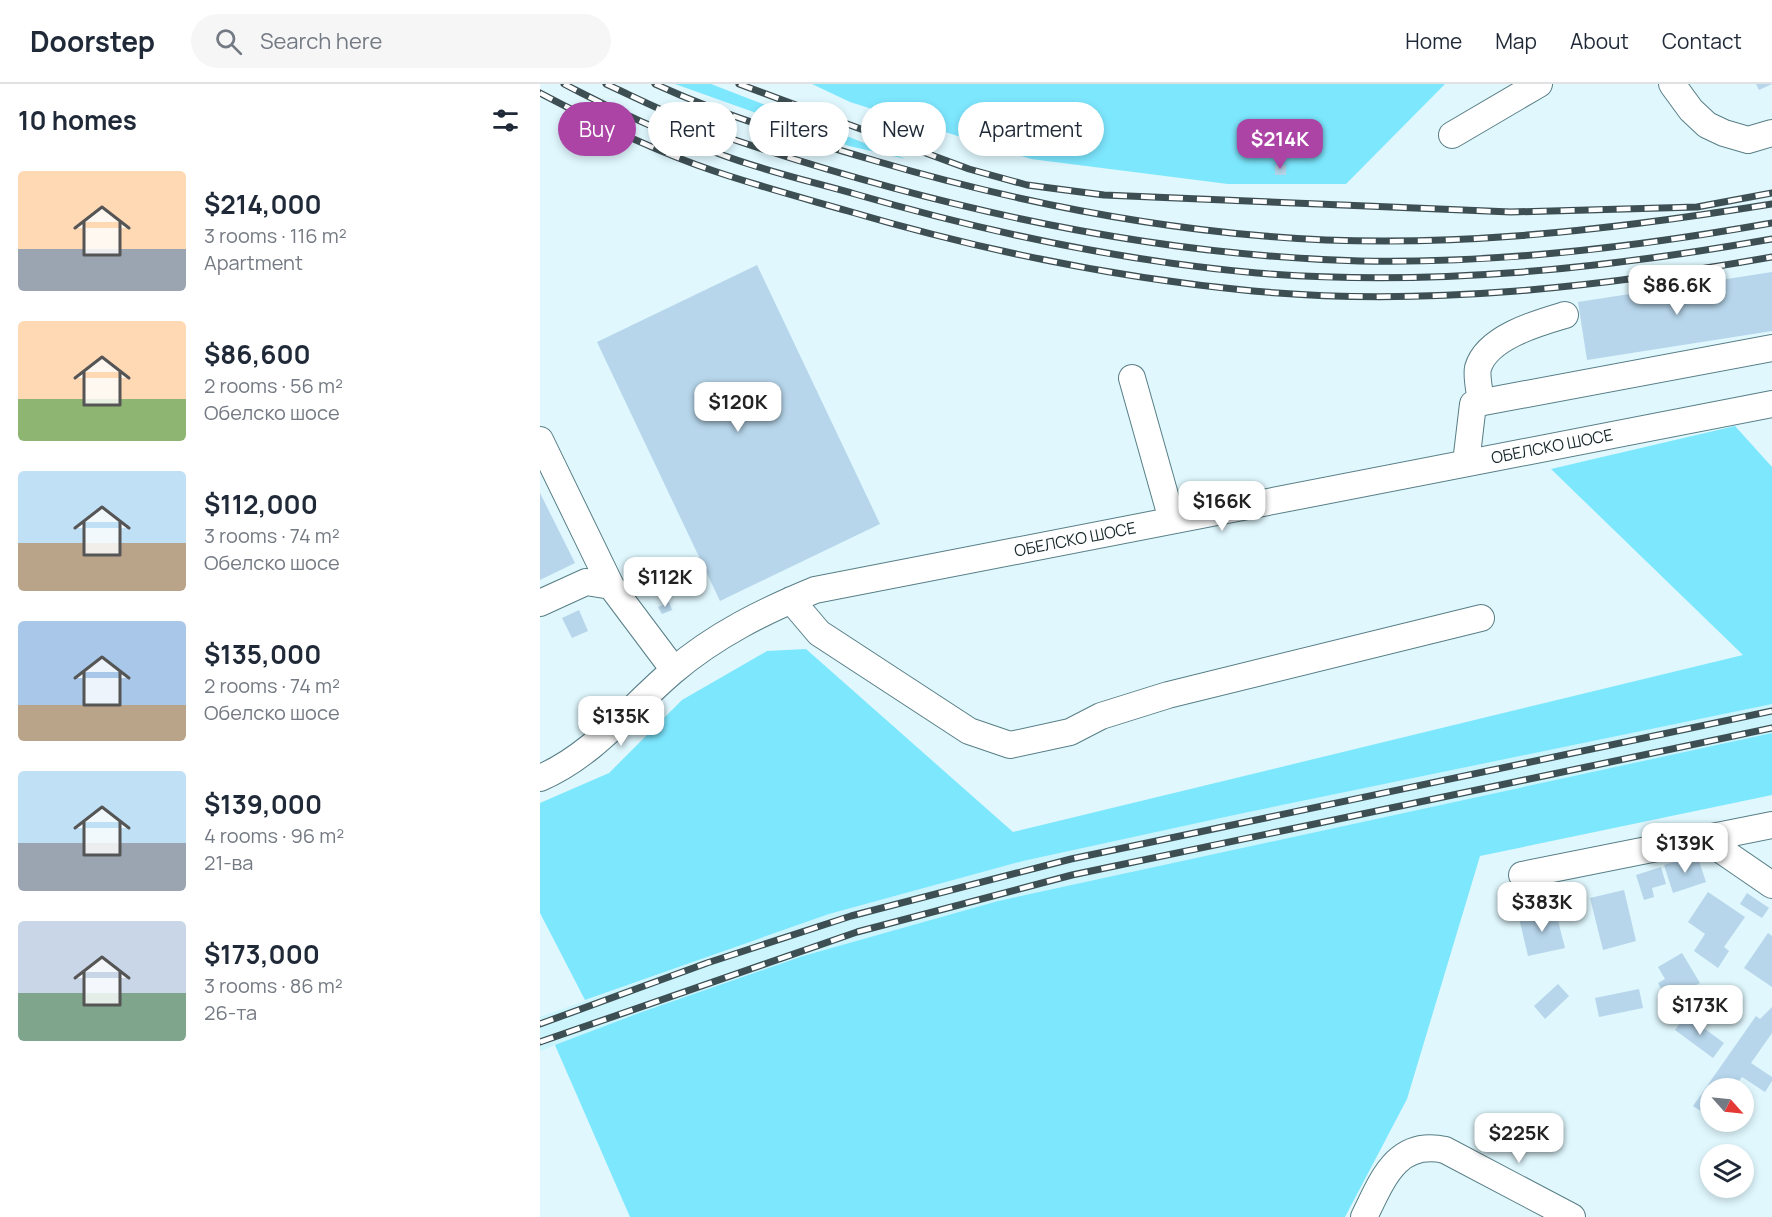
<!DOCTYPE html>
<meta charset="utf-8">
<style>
body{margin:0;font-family:Manrope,sans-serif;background:#f6f6f7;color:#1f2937;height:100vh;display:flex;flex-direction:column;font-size:22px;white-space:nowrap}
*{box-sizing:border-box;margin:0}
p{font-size:20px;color:#747a83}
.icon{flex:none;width:33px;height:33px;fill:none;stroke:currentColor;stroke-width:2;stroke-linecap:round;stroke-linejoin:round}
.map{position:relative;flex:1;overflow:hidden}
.side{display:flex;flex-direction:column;background:#fff;width:540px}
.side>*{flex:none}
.hud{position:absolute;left:18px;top:18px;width:570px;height:54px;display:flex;gap:12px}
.needle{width:39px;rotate:117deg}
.tools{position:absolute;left:1160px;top:994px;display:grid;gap:12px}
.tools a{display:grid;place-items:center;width:54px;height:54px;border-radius:50%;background:#fff;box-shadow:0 3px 9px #0003;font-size:30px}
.price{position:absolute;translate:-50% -51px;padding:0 14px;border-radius:12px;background:#fff;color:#222;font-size:20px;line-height:39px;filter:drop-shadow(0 2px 3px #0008)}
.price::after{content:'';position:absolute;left:50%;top:36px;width:18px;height:14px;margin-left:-9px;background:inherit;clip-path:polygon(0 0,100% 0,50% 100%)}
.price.on{background:#ac44a6;color:#fff}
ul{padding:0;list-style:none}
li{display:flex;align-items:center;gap:18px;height:150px;padding:0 18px}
li span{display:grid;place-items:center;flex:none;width:168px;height:120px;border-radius:6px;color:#555}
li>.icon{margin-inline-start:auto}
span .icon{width:72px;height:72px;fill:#fffc;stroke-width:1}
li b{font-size:26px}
h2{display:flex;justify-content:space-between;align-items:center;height:72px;padding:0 18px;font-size:26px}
.chip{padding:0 21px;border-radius:27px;background:#fff;box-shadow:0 3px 9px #0003;font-size:21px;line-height:54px}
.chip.on{background:#ac44a6;color:#fff}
header{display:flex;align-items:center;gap:36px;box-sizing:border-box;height:84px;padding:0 30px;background:#fff;border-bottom:2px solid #e0e1e3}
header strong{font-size:28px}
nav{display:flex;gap:33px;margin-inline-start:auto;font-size:21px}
.search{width:420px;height:54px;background:#f6f6f7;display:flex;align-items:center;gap:15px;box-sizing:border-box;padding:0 21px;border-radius:33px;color:#747a83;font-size:22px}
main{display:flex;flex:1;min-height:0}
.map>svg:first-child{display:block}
.built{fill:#cbf4fd}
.green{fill:#7de7fe}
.building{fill:#b7d6eb}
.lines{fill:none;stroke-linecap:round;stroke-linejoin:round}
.minor-casing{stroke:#587e86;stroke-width:28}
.minor{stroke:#fff;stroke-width:26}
.rail-casing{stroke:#3e4f53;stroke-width:7}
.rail{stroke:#fff;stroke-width:4.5;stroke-dasharray:14;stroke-linecap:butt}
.labels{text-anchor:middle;stroke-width:4.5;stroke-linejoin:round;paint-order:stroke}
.street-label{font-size:16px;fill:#19292c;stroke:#fff}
</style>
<header>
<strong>Doorstep</strong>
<div class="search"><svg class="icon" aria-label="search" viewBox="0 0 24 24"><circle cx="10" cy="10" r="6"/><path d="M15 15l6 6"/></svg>Search here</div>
<nav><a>Home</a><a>Map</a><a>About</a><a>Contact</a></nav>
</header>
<main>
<section class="side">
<h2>10 homes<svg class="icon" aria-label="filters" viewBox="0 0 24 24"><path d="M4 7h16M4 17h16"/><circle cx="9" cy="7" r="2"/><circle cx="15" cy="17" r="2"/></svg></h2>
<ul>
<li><span style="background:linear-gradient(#ffd9b3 65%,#9aa5b1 0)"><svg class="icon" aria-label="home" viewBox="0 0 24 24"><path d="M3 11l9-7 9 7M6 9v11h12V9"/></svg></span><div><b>$214,000</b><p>3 rooms · 116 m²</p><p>Apartment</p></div></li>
<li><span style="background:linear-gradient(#ffd9b3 65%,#8fb573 0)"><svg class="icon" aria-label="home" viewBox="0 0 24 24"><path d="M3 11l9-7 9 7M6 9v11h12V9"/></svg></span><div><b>$86,600</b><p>2 rooms · 56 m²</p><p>Обелско шосе</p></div></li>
<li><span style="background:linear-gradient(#bfe0f5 60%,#b9a48a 0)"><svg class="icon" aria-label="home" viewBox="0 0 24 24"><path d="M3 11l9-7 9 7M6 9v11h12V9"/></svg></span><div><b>$112,000</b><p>3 rooms · 74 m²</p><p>Обелско шосе</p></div></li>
<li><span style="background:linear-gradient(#a9c7e8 70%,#b9a48a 0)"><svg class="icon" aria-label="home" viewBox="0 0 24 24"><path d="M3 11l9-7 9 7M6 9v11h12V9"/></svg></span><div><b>$135,000</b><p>2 rooms · 74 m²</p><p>Обелско шосе</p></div></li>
<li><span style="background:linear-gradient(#bfe0f5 60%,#9aa5b1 0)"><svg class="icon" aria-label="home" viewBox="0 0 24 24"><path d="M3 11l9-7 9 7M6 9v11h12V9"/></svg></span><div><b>$139,000</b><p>4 rooms · 96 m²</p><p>21-ва</p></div></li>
<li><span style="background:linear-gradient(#c9d6e8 60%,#7fa58c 0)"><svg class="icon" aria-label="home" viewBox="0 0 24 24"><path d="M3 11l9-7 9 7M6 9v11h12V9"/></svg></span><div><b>$173,000</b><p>3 rooms · 86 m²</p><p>26-та</p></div></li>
</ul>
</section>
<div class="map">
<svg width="1232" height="1133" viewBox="0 0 1232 1133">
<rect width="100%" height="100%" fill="#dff7fd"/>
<!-- built -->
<path class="built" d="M1232 620V649L458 817 263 872 99 929 0 967V933L289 830 483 777 699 730Z"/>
<!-- green -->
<path class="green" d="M135 0H171L366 75 309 62Z
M272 0H905L806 100H688L491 75 310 18Z
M1195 342 1232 383V620L699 730 483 777 289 830 45 916 0 829V719L69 689 142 616 227 567 266 565 473 748 1203 571 1011 385Z
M1232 649V711L940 772 867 1015 805 1133H90L15 961 99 929 263 872 458 817Z"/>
<!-- building -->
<path class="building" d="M1216 0H1232L1219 6Z
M735 81H746V91H735Z
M217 181 340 440 180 517 57 258Z
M1232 188V247L1047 276 1038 218Z
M0 409 35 479 0 496Z
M129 518 132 526 122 530 118 523Z
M39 526 48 547 32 554 22 534Z
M1157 771 1166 798 1133 809 1124 781Z
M1121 783 1126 800 1112 804 1114 813 1104 816 1096 791Z
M1084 806 1096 857 1063 866 1050 814Z
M1168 808 1205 833 1184 863 1189 867 1178 884 1154 867 1165 850 1148 838Z
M1207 809 1229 824 1222 834 1200 820Z
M1015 825 1025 864 988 872 979 834Z
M1228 849 1232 852V903L1204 884Z
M1142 869 1160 899 1147 906 1154 918 1135 930 1118 899 1125 895 1118 883Z
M1018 900 1029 912 1005 935 994 922Z
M1099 905 1103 924 1059 933 1055 914Z
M1232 923V949L1211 979 1232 993V997L1225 1008 1202 993 1193 1005H1170V1033L1153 1022 1216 932 1220 935Z
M1146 931 1184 959 1173 974 1135 946Z"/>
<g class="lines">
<!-- minor casing -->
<g class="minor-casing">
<path id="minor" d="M1132 0 1151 26 1167 41 1184 49 1208 56 1232 49
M912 51 999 0
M592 294 632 436
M941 318C940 308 936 293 938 284 947 253 998 239 1025 231
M0 356 71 502
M926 379 933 320 1232 264
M251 516 279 549 429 647 470 661 530 648 561 632 628 611 941 534
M0 519 46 498 71 502 134 586
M0 694C52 672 90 624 132 588 175 551 224 527 275 506L1232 320
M1165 755 1232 801
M982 791 1232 741
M824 1133C842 1097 856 1055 905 1066L1032 1133"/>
</g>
<!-- minor -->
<use href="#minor" class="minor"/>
<!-- rail casing -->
<g class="rail-casing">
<path id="rail" d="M24 0C73 26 125 49 177 69 221 86 269 97 315 110 446 148 581 177 717 189 889 203 1063 185 1232 155
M66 0C107 19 149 40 192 55 394 123 607 171 820 177 958 180 1097 163 1232 139
M115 0C187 33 261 55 336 77 462 114 593 141 724 152 893 167 1065 147 1232 120
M199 0 429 85 487 101 564 111 971 128 1157 123 1232 109
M0 9C55 38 115 67 174 87 218 102 263 114 308 127 440 166 576 194 713 207 886 223 1062 203 1232 173
M0 940 167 879 311 832 531 775 1232 627
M0 958 317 848 532 791 1232 644"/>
</g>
<!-- rail -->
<use href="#rail" class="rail"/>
</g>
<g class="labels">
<!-- street labels -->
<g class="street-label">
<text transform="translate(1012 362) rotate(-11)" y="6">ОБЕЛСКО ШОСЕ</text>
<text transform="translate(535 455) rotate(-11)" y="6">ОБЕЛСКО ШОСЕ</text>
</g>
</g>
</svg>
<div class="tools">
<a><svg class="needle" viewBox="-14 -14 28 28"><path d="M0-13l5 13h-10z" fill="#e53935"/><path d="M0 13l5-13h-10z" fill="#747a83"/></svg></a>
<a><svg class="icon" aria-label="layers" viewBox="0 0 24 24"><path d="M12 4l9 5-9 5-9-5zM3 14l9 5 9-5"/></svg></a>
</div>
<b class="price on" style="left:740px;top:86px">$214K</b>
<b class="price" style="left:1137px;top:232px">$86.6K</b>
<b class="price" style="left:198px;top:349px">$120K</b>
<b class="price" style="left:682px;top:448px">$166K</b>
<b class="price" style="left:125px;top:524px">$112K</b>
<b class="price" style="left:81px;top:663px">$135K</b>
<b class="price" style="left:1145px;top:790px">$139K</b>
<b class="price" style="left:1002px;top:849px">$383K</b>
<b class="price" style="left:1160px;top:952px">$173K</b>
<b class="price" style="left:979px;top:1080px">$225K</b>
<div class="hud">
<a class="chip on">Buy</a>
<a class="chip">Rent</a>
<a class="chip">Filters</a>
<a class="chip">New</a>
<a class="chip">Apartment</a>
</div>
</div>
</main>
